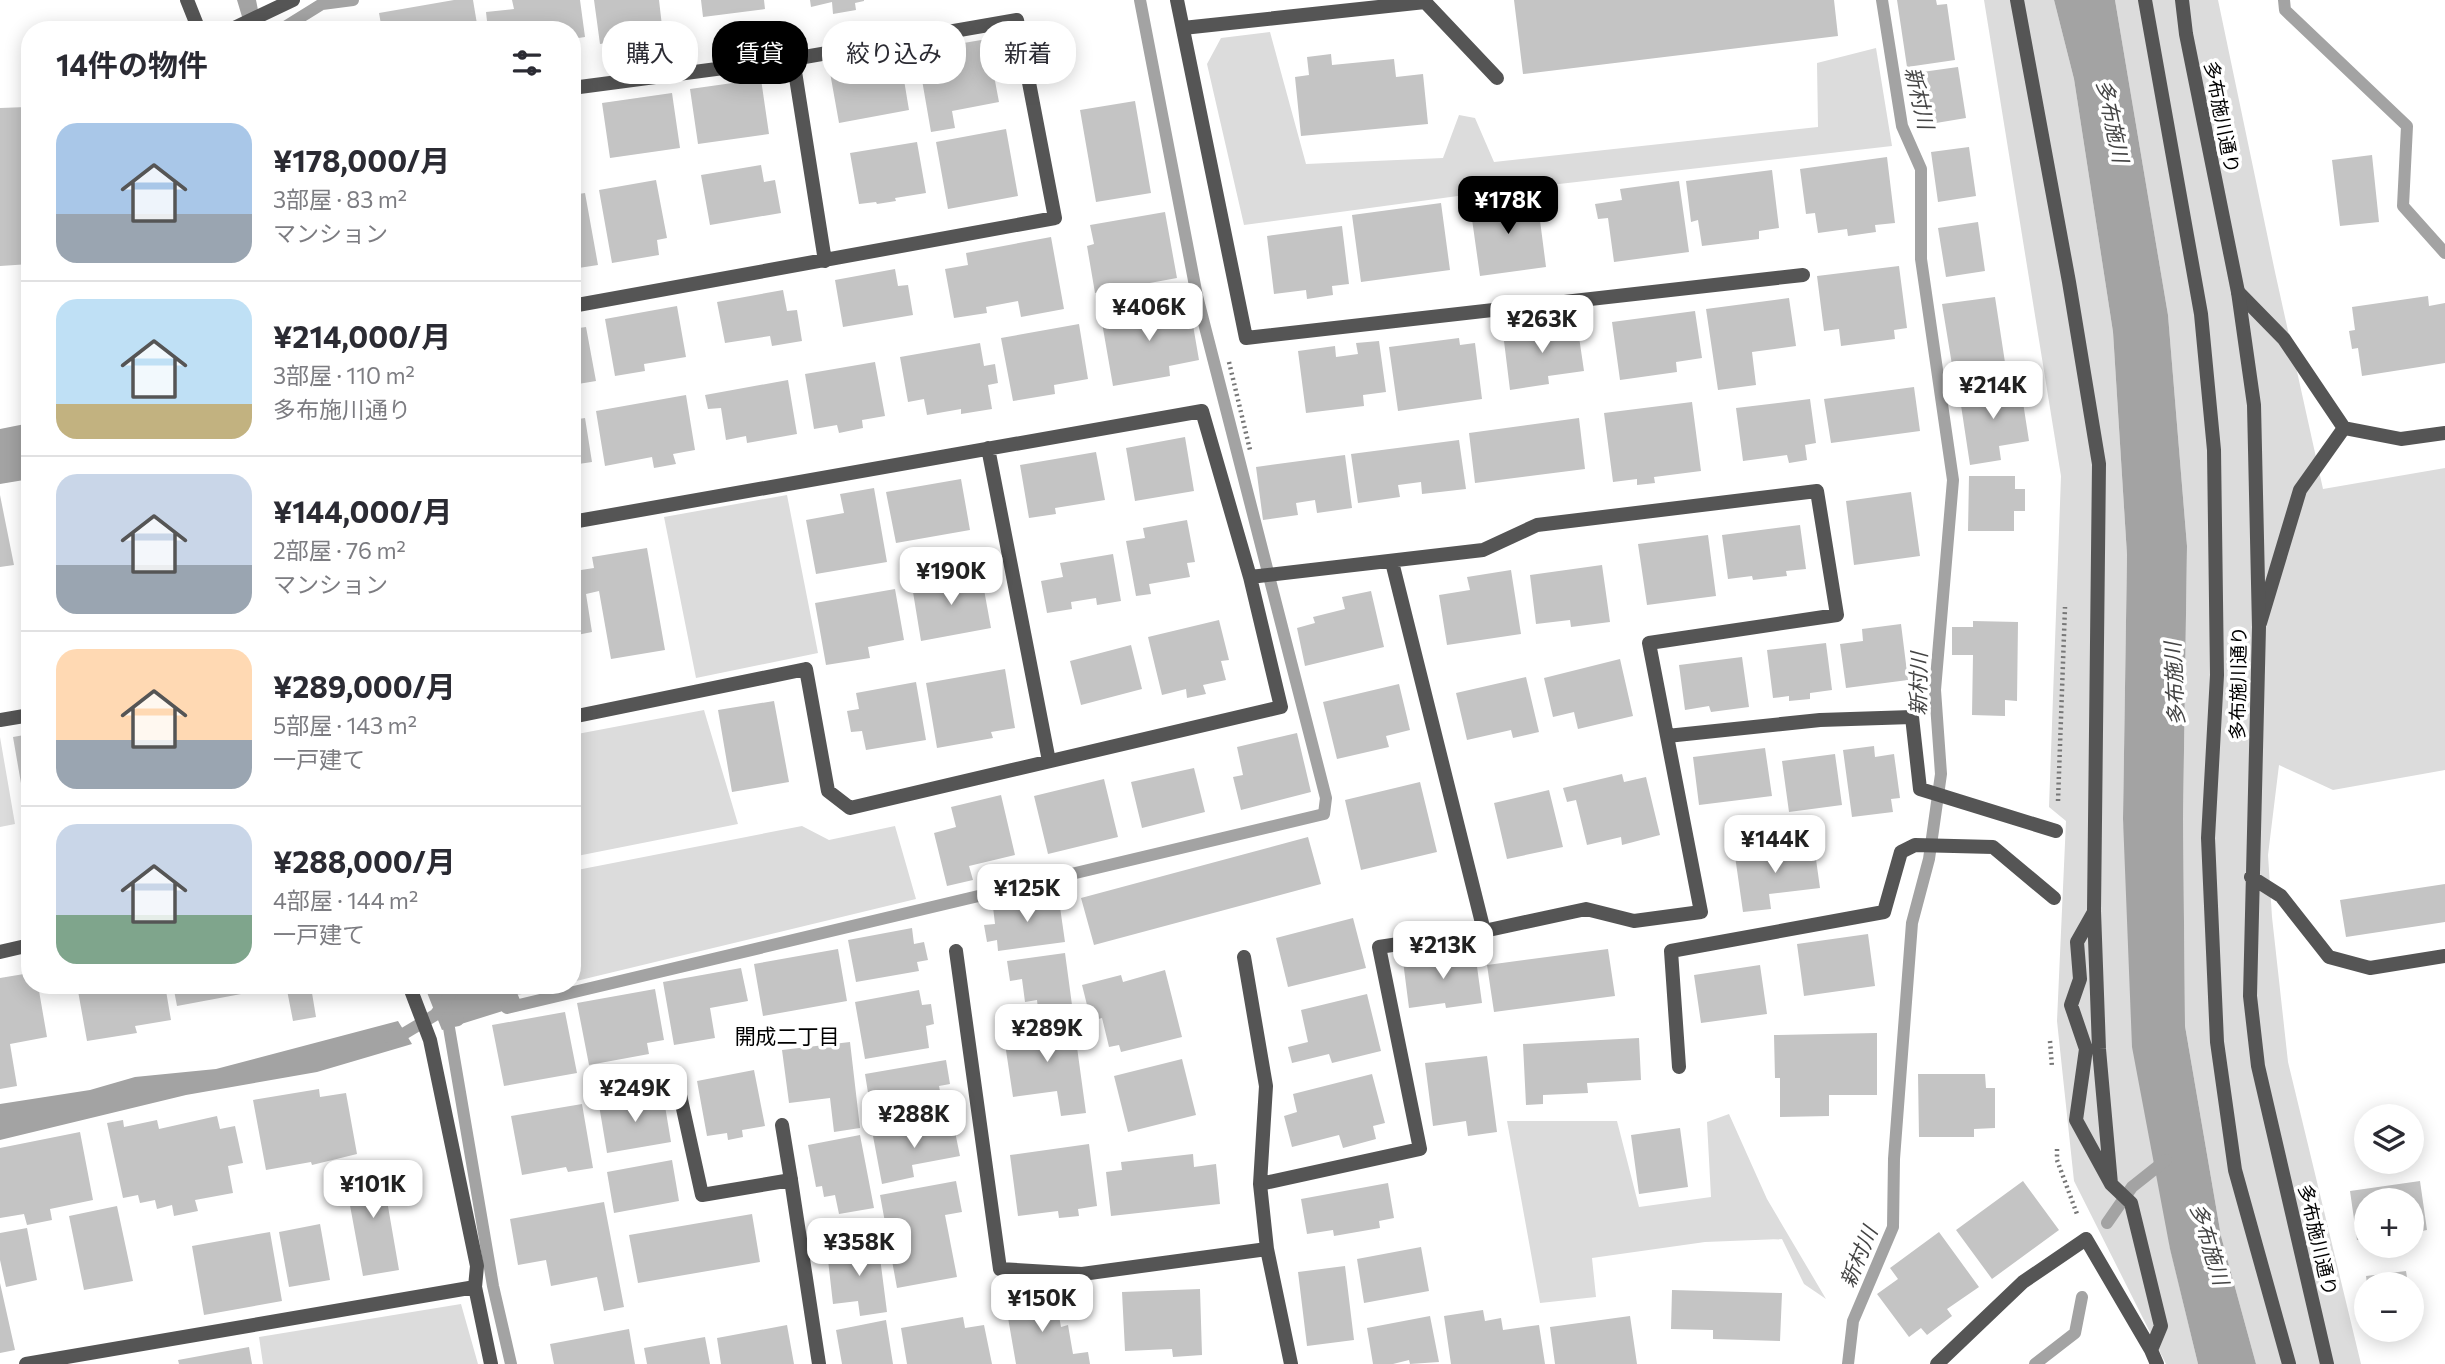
<!DOCTYPE html>
<html lang="ja">
<meta charset="utf-8">
<style>
body{margin:0;font-family:Commissioner,"Noto Sans JP",sans-serif;background:#f7f7f7;color:#2b2b33;height:100vh;display:flex;flex-direction:column;font-size:26px;white-space:nowrap}
*{box-sizing:border-box;margin:0}
p{font-size:23px;color:#7c7c81}
.icon{flex:none;width:38px;height:38px;fill:none;stroke:currentColor;stroke-width:2;stroke-linecap:round;stroke-linejoin:round}
.map{position:relative;flex:1;overflow:hidden}
.panel{position:absolute;left:21px;top:21px;width:560px;height:973px;display:flex;flex-direction:column;background:#fff;border-radius:28px;box-shadow:0 4px 18px #0003}
.panel>*{flex:none}
.hud{position:absolute;left:602px;top:21px;width:665px;height:63px;display:flex;gap:14px}
.fabs{position:absolute;left:2354px;top:1104px;display:grid;gap:14px}
.fabs a{display:grid;place-items:center;width:70px;height:70px;border-radius:50%;background:#fff;box-shadow:0 4px 18px #0003;font-size:35px}
.price{position:absolute;translate:-50% -60px;padding:0 16px;border-radius:14px;background:#fff;color:#222;font-size:23px;line-height:46px;filter:drop-shadow(0 2px 4px #0008)}
.price::after{content:'';position:absolute;left:50%;top:42px;width:21px;height:16px;margin-left:-10px;background:inherit;clip-path:polygon(0 0,100% 0,50% 100%)}
.price.current{background:#000;color:#fff}
ul{padding:0;list-style:none}
li{display:flex;align-items:center;gap:21px;height:175px;padding:0 35px}
li+li{border-top:2px solid #e1e1e2}
li span{display:grid;place-items:center;flex:none;width:196px;height:140px;border-radius:21px;color:#555}
li>.icon{margin-inline-start:auto}
span .icon{width:84px;height:84px;fill:#fffc;stroke-width:1}
li b{font-size:30px}
h2{display:flex;justify-content:space-between;align-items:center;height:84px;padding:0 35px;font-size:30px}
.pill{padding:0 24px;border-radius:28px;background:#fff;box-shadow:0 4px 18px #0003;font-size:24px;line-height:63px}
.pill.current{background:#000;color:#fff}
.map>svg:first-child{display:block}
.green{fill:#dcdcdc}
.water{fill:#a3a3a3}
.lines{fill:none;stroke-linecap:round;stroke-linejoin:round}
.stream{stroke:#a3a3a3;stroke-width:12}
.building{fill:#c4c4c4}
.path{stroke:#777;stroke-width:4.5;stroke-dasharray:2 3.5;stroke-linecap:butt}
.lane{stroke:#555;stroke-width:14}
.street{stroke:#555;stroke-width:14}
.labels{text-anchor:middle;stroke-width:7;stroke-linejoin:round;paint-order:stroke}
.street-label{font-size:19px;fill:#000;stroke:#fff}
.water-label{font-size:21px;font-style:italic;fill:#444;stroke:#fff}
.neighbourhood-label{font-size:21px;fill:#000;stroke:#fff}
</style>
<div class="map">
<svg width="2445" height="1364" viewBox="0 0 2445 1364">
<rect width="100%" height="100%" fill="#fff"/>
<!-- green -->
<path class="green" d="M1984 0H2054L2074 79 2113 332 2127 555 2123 819 2170 1248 2198 1364H2166L2074 1181 2057 1021 2066 821 2049 807 2061 476Z
M2115 0H2218L2275 272 2323 489 2445 468V770L2333 790 2279 765 2268 855 2272 917 2288 1062 2361 1364H2256L2221 1236 2185 1026 2183 819 2187 546 2168 315Z
M1270 32 1306 164 1443 158 1459 115 1475 118 1494 162 1818 127 1817 63 1876 48 1892 146 1480 193 1244 225 1207 64 1221 38Z
M787 495 818 653 696 678 664 517Z
M704 710 738 824 572 857V735Z
M0 737 15 824 0 827Z
M802 826 829 840 895 826 916 899 572 982V871Z
M514 985H557L518 995Z
M1729 1114 1767 1199 1826 1299 1804 1284 1782 1239 1705 1242 1592 1258 1596 1297 1540 1303 1507 1121H1617L1639 1207 1711 1197 1707 1122Z
M461 1304 478 1364H263L259 1337Z"/>
<!-- water -->
<path class="water" d="M237 0H256L262 30H246Z
M2054 0H2115L2168 315 2187 546 2183 819 2185 1026 2221 1236 2256 1364H2198L2170 1249 2132 1047 2123 819 2127 555 2113 332 2074 79Z
M30 423V479L0 484V429Z
M424 985H514L522 1005 442 1030Z
M398 1021 412 1044 317 1072 186 1095 0 1140V1104L90 1090 135 1077 216 1069Z"/>
<g class="lines">
<!-- stream -->
<path class="stream" d="M2284 0 2285 10 2407 126 2403 206 2445 253
M280 30 322 4 353 0
M507 1008 1324 814 1326 798 1197 296 1140 0
M458 1020 448 1022 493 1286 511 1364
M389 1037 405 1033 435 1015 455 988 454 985
M2107 1223 2132 1187 2166 1160
M1848 1364 1853 1321 1893 1227 1894 1159 1912 923 1929 859 1941 774 1935 690 1953 480 1921 259V169L1902 126 1882 0
M2035 1364 2075 1333 2082 1297"/>
</g>
<!-- building -->
<path class="building" d="M454 0H473L478 30H382L379 13Z
M512 0H580L585 37 572 39V30H488L486 12 514 9Z
M594 0H659L662 26 648 28 649 37 600 44Z
M701 0H764L765 9 703 17Z
M810 0H864V1L855 3 856 10 833 14 832 2 811 7Z
M1514 0H1834L1838 36 1523 74Z
M1897 0H1936L1937 5 1947 4 1955 60 1907 67Z
M373 26 374 30H347V28Z
M987 39 999 102 952 111 955 128 931 132 917 51Z
M1331 54 1332 65 1394 59 1396 77 1423 74 1428 124 1301 136 1295 77 1309 75 1307 57Z
M900 56 909 110 839 123 829 67Z
M1958 67 1966 118 1930 124 1922 72Z
M761 79 769 134 698 144 690 89Z
M672 93 680 148 610 158 602 103Z
M1135 101 1151 193 1096 202 1080 110Z
M27 107 30 155V264L0 266V108Z
M1006 129 1018 196 948 209 936 142Z
M572 134 576 152 572 153Z
M917 142 926 193 895 198 896 201 877 204 876 202 859 204 850 153Z
M1969 147 1976 196 1938 202 1931 152Z
M2372 155 2379 222 2340 226 2332 160Z
M1887 157 1895 223 1875 225 1876 232 1848 236 1847 229 1818 233 1815 213 1806 214 1800 169Z
M761 165 764 182 775 180 781 213 710 225 701 175Z
M1772 170 1779 228 1759 231V239L1702 246 1698 220 1691 222 1686 181Z
M656 180 667 238 657 240 659 255 612 263 599 190Z
M1679 181 1689 252 1614 262 1608 218 1598 219 1595 204 1622 200 1620 189Z
M585 193 598 265 572 269V195Z
M1537 197 1546 267 1480 276 1470 205Z
M1441 203 1450 270 1361 282 1352 215Z
M1165 212 1177 278 1095 293 1087 246 1094 244 1090 225Z
M1978 222 1985 271 1946 277 1938 228Z
M1342 226 1349 284 1332 286 1333 295 1307 299 1306 290 1274 294 1267 236Z
M1051 237 1064 309 1021 317 1018 301 986 307 987 313 954 318 945 269 968 265 966 253Z
M1899 266 1907 328 1894 330 1895 339 1841 346 1839 329 1824 331 1817 276Z
M895 269 898 286 908 285 913 315 843 327 835 280Z
M783 290 787 311 797 310 802 341 772 346 770 336 725 343 717 302Z
M2428 296 2429 306 2445 303V363L2362 376 2358 348 2352 349 2349 331 2355 330 2352 307Z
M1995 297 2006 369 1954 377 1942 304Z
M1789 298 1796 346 1752 352 1756 385 1718 390 1706 309Z
M1189 302 1199 360 1169 366 1170 376 1113 386 1101 317Z
M677 306 686 357 644 364 645 371 615 376 605 319Z
M1695 311 1702 358 1676 362 1677 372 1620 380 1612 322Z
M1577 323 1584 371 1548 376 1549 384 1510 390 1503 333Z
M1079 324 1088 379 1054 385 1055 394 1013 401 1001 338Z
M586 327 596 381 572 385V329Z
M1459 338 1460 345 1475 343 1482 399 1398 411 1389 347Z
M1379 341 1386 392 1363 395 1364 406 1306 413 1298 351 1335 346 1336 357 1358 354 1356 343Z
M980 343 984 366 995 364 998 383 988 385 992 409 961 414V409L927 415 924 399 908 402 900 357Z
M875 362 885 416 862 420 863 428 839 433 837 425 814 429 805 374Z
M788 380 797 434 747 443 746 436 726 440 721 408 708 409 705 395Z
M2020 383 2029 441 1999 446 2001 460 1970 465 1959 392Z
M1914 387 1920 431 1831 443 1824 399Z
M686 395 695 450 673 454 676 464 654 468 652 457 605 466 596 411Z
M1810 399 1816 443 1805 445 1807 460 1789 463 1787 455 1743 461 1736 408Z
M1692 402 1701 471 1654 477 1655 483 1637 485V479L1613 482 1604 413Z
M585 418 592 462 572 465V420Z
M1579 418 1585 469 1475 483 1469 433Z
M1185 437 1194 491 1135 501 1126 448Z
M1459 440 1466 489 1422 494 1421 482 1398 485 1400 497 1358 503 1351 454Z
M1096 452 1105 500 1055 508 1056 514 1029 518 1020 465Z
M1345 455 1352 508 1317 513 1315 500 1296 503 1298 515 1263 520 1256 467Z
M1969 476H2015V489H2025V511H2014V531H1968Z
M961 479 970 530 896 543 886 492Z
M22 487H30V543H28Z
M874 488 887 562 816 574 806 520 844 513 840 494Z
M1911 492 1920 556 1854 565 1846 501Z
M0 495 14 565 0 567Z
M1187 520 1195 562 1187 563 1190 577 1149 584 1151 594 1136 596 1126 541 1145 538 1143 528Z
M1800 525 1806 569 1786 571 1787 576 1753 580 1752 576 1728 579 1722 535Z
M1708 535 1716 596 1647 605 1638 544Z
M647 548 665 650 611 659 599 591 586 594 592 632 572 636V561L579 560 581 570 594 568 592 557Z
M1113 554 1121 601 1097 605 1096 598 1071 602 1072 609 1047 613 1041 581 1063 577 1060 563Z
M1602 565 1610 622 1571 627 1570 620 1536 624 1530 575Z
M1511 570 1521 634 1447 645 1439 595 1470 590 1467 577Z
M981 573 991 628 921 641 912 586Z
M895 589 904 640 868 647 870 658 826 665 815 603Z
M1371 591 1384 647 1305 666 1297 628 1315 623 1313 617 1345 609 1342 597Z
M1219 620 1229 660 1221 661 1226 680 1203 685 1206 694 1187 698 1186 689 1162 695 1148 637Z
M1973 621 2018 622 2017 701 2005 700V716L1972 715 1973 655H1952V627H1973Z
M1901 624 1908 680 1846 688 1840 644 1863 641 1862 629Z
M1826 643 1832 690 1810 693V699L1789 701V696L1773 698 1767 650Z
M1131 645 1142 689 1081 705 1070 661Z
M1742 657 1749 707 1711 712 1709 706 1685 710 1679 665Z
M1620 659 1633 716 1578 729 1574 712 1553 717 1544 678Z
M1005 669 1015 728 991 732 993 738 937 748 926 683Z
M1526 677 1539 732 1513 738 1511 730 1467 740 1456 693Z
M916 682 926 740 866 750 862 731 851 732 847 711 859 709 856 693Z
M1399 684 1410 730 1386 736 1389 747 1337 759 1323 702Z
M774 701 789 782 732 792 718 710Z
M1297 733 1311 792 1241 810 1233 777 1243 775 1237 747Z
M30 734V788L22 789 13 737Z
M1874 746 1875 757 1894 754 1900 798 1891 799 1893 812 1852 817 1843 750Z
M1765 748 1772 796 1699 805 1693 757Z
M1835 754 1842 805 1789 812 1782 761Z
M1194 768 1205 812 1142 828 1131 782Z
M1622 774 1624 782 1646 777 1660 835 1622 845 1621 837 1587 845 1576 800 1567 802 1563 788Z
M1104 779 1118 837 1048 854 1034 796Z
M1420 782 1437 852 1361 870 1345 800Z
M1549 790 1563 847 1507 859 1494 803Z
M1001 795 1015 855 969 866 973 880 947 886 934 833 956 827 951 807Z
M1308 837 1321 884 1094 945 1081 898Z
M1814 845 1820 888 1769 894 1771 909 1743 912 1735 856Z
M2445 884V922L2346 937 2340 900Z
M1058 893 1065 942 998 951 997 940 987 942 984 925 995 924 993 907 1044 900V896Z
M1353 918 1366 968 1288 987 1276 938Z
M912 928 914 944 924 942 928 960 917 962 919 971 856 982 848 940Z
M1868 934 1875 986 1804 996 1797 944Z
M838 949 847 1001 763 1016 754 964Z
M1608 949 1615 996 1494 1012 1487 965Z
M1475 952 1482 1003 1446 1008 1445 1003 1409 1008 1403 961Z
M1065 953 1072 1005 1038 1009 1037 1000 1025 1002 1022 979 1010 981 1007 961Z
M1760 965 1767 1014 1701 1023 1694 975Z
M741 968 748 1001 710 1008 715 1038 674 1045 663 982Z
M1165 970 1182 1037 1121 1052 1119 1045 1109 1047 1102 1018 1091 1021 1082 985 1121 975 1123 982Z
M30 973V985H38L47 1037 10 1044 17 1086 0 1089V978Z
M165 985 171 1020 135 1026 137 1033 87 1041 78 991 107 985Z
M173 985H256L258 991 177 1006Z
M286 985H349V987L312 993 316 1017 293 1021Z
M655 989 664 1040 647 1043 649 1054 589 1065 577 1003Z
M919 990 922 1005 931 1004 934 1024 926 1026 929 1048 865 1059 855 1002Z
M1367 994 1381 1051 1332 1063 1329 1054 1292 1063 1288 1047 1308 1042 1301 1010Z
M565 1012 577 1073 504 1086 492 1025Z
M1073 1018 1086 1113 1061 1116 1057 1091 1013 1097 1004 1037 1025 1035 1024 1025Z
M1877 1033V1095H1829V1116L1780 1117V1078H1775L1774 1035Z
M1639 1038 1641 1080 1587 1083 1588 1093 1543 1095V1104L1526 1105 1523 1044Z
M850 1042 860 1128 834 1132 830 1098 789 1103 782 1050Z
M1487 1056 1497 1132 1468 1136 1466 1121 1433 1126 1425 1063Z
M1182 1059 1196 1115 1128 1132 1114 1076Z
M946 1060 950 1084 939 1086 944 1111 873 1124 865 1074Z
M754 1070 765 1126 742 1130 743 1137 728 1140 727 1133 707 1136 697 1081Z
M1372 1074 1385 1123 1373 1126 1376 1139 1343 1148 1339 1135 1292 1147 1284 1116 1297 1112 1293 1094Z
M1918 1074H1985L1986 1088H1995V1128L1974 1129V1137H1919Z
M319 1089 320 1097 346 1093 357 1154 312 1165 311 1162 266 1170 253 1100Z
M663 1094 671 1142 607 1153 599 1105Z
M582 1104 593 1168 568 1172 566 1167 522 1175 511 1116Z
M217 1116 220 1129 235 1126 243 1163 228 1166 233 1193 195 1200 198 1211 174 1216 172 1205 157 1209 155 1200 140 1203 138 1195 123 1198 107 1123 123 1120 124 1127 157 1120 159 1129Z
M953 1122 960 1156 912 1165 914 1177 882 1184 873 1136Z
M1680 1128 1688 1187 1639 1194 1631 1135Z
M80 1132 93 1200 50 1209 52 1220 27 1225 24 1214 0 1218V1148Z
M860 1135 874 1208 839 1214 835 1195 824 1197 822 1186 816 1187 808 1145Z
M1089 1144 1097 1206 1078 1209 1079 1216 1059 1218 1058 1211 1018 1216 1010 1155Z
M1193 1154 1194 1167 1216 1164 1220 1204 1111 1216 1106 1172 1122 1170 1121 1162Z
M380 1160 399 1270 363 1276 349 1200 357 1199 351 1165Z
M672 1160 679 1201 614 1213 607 1172Z
M956 1181 962 1212 945 1215 957 1277 897 1288 880 1195Z
M2023 1181 2059 1230 1992 1279 1956 1230Z
M2420 1181 2427 1230 2412 1233V1200H2366V1239L2357 1240 2350 1191Z
M1388 1183 1394 1218 1379 1221 1380 1228 1334 1236 1333 1230 1307 1234 1301 1199Z
M604 1202 624 1307 604 1311 597 1277 551 1286 546 1260 518 1265 510 1219Z
M117 1206 133 1281 84 1290 69 1216Z
M752 1214 760 1262 638 1283 629 1235Z
M320 1224 330 1280 289 1287 279 1232Z
M27 1228 37 1280 6 1287 0 1260V1233Z
M270 1232 282 1301 204 1315 192 1246Z
M1939 1232 1979 1287 1947 1309 1952 1316 1927 1335 1921 1328 1909 1337 1877 1294 1898 1279 1890 1268Z
M878 1242 887 1312 860 1316 858 1301 833 1304 828 1260 839 1258 838 1246Z
M1421 1247 1429 1291 1364 1303 1357 1259Z
M1345 1266 1354 1340 1307 1346 1298 1272Z
M2406 1271 2408 1284H2367L2366 1276Z
M0 1283 15 1350 0 1353Z
M1200 1289 1202 1355 1173 1357 1172 1349 1125 1351 1122 1292Z
M1672 1290 1782 1293 1780 1341 1713 1339V1330L1671 1329Z
M1055 1293 1061 1327 1068 1325 1073 1354 1088 1352 1090 1364H1016L1007 1312 1019 1309 1017 1300Z
M1483 1310 1485 1321 1501 1318 1503 1330 1539 1325 1545 1364H1451L1444 1316Z
M1430 1316 1439 1362 1410 1364 1409 1360 1393 1364H1373L1367 1328Z
M1630 1316 1637 1364H1555L1550 1327Z
M963 1317 965 1328 984 1325 992 1364H907L901 1328Z
M886 1320 893 1364H842L836 1330Z
M787 1325 794 1364H721L717 1338Z
M629 1329 635 1364H554L550 1344Z
M705 1337 710 1364H647L644 1348Z
M249 1347 252 1364H179L178 1360Z"/>
<g class="lines">
<!-- path -->
<path class="path" d="M1229 362 1250 450
M2058 801 2065 607
M2050 1041 2052 1067
M2057 1149V1160L2077 1214"/>
<!-- lane -->
<path class="lane" d="M2238 292 2284 339 2344 428 2300 490 2260 623
M2344 428 2401 439 2445 433
M1679 1067 1671 951 1884 912 1901 852 1915 845 1993 847 2054 898
M782 1125 791 1180"/>
<!-- street -->
<path class="street" d="M187 0 199 30
M1177 0 1246 338 1803 275
M2017 0 2069 282 2099 464 2094 911 2099 1049 2111 1184
M2145 0 2201 314 2214 450 2217 675 2208 838 2217 1042 2235 1170 2289 1364
M2182 0 2186 34 2238 292 2254 405 2259 627 2250 996 2258 1066 2327 1364
M1183 28 1425 2 1497 78
M230 30 293 0
M793 59 825 261
M572 88 793 59 1017 20 1055 218 572 306
M988 448 1049 761
M572 522 1202 411 1250 577 1281 707 850 808 828 791 806 669 572 717
M1392 562 1484 931
M1250 577 1483 550 1537 525 1817 491 1837 615 1649 643 1701 912 1634 921 1586 909 1484 931 1379 947 1420 1149 1260 1184 1267 1249 1291 1364
M0 720 30 715
M1667 736 1820 720 1912 717 1920 789 2056 831
M2251 877 2281 896 2329 957 2370 968 2445 956
M2094 912 2077 942 2080 979 2071 1005 2086 1049 2076 1120 2111 1184 2131 1203 2161 1326 2151 1350
M956 951 1000 1269 1082 1274 1267 1249
M0 952 30 945
M1244 957 1266 1086 1260 1184
M409 985 430 1040 477 1266 475 1287 491 1364
M680 1095 702 1195 791 1180 819 1364
M26 1364 475 1287
M1937 1364 2023 1282 2086 1239 2151 1350 2157 1364"/>
</g>
<g class="labels">
<!-- street labels -->
<g class="street-label">
<text transform="translate(2222 117) rotate(79)" y="7">多布施川通り</text>
<text transform="translate(2238 683) rotate(-89)" y="7">多布施川通り</text>
<text transform="translate(2318 1240) rotate(77)" y="7">多布施川通り</text>
</g>
<!-- water labels -->
<g class="water-label">
<text transform="translate(1919 98) rotate(77)" y="7">新村川</text>
<text transform="translate(2112 121) rotate(78)" y="7">多布施川</text>
<text transform="translate(1919 684) rotate(-89)" y="7">新村川</text>
<text transform="translate(2175 684) rotate(-93)" y="7">多布施川</text>
<text transform="translate(2209 1244) rotate(73)" y="7">多布施川</text>
<text transform="translate(1859 1257) rotate(-67)" y="7">新村川</text>
</g>
<!-- neighbourhood labels -->
<g class="neighbourhood-label">
<text x="787" y="1044">開成二丁目</text>
</g>
</g>
</svg>
<div class="fabs">
<a><svg class="icon" aria-label="layers" viewBox="0 0 24 24"><path d="M12 4l9 5-9 5-9-5zM3 14l9 5 9-5"/></svg></a>
<a>+</a>
<a>−</a>
</div>
<b class="price current" style="left:1508px;top:236px">¥178K</b>
<b class="price" style="left:1149px;top:343px">¥406K</b>
<b class="price" style="left:1542px;top:355px">¥263K</b>
<b class="price" style="left:1993px;top:421px">¥214K</b>
<b class="price" style="left:951px;top:607px">¥190K</b>
<b class="price" style="left:1775px;top:875px">¥144K</b>
<b class="price" style="left:1027px;top:924px">¥125K</b>
<b class="price" style="left:1443px;top:981px">¥213K</b>
<b class="price" style="left:1047px;top:1064px">¥289K</b>
<b class="price" style="left:635px;top:1124px">¥249K</b>
<b class="price" style="left:914px;top:1150px">¥288K</b>
<b class="price" style="left:373px;top:1220px">¥101K</b>
<b class="price" style="left:859px;top:1278px">¥358K</b>
<b class="price" style="left:1042px;top:1334px">¥150K</b>
<div class="hud">
<a class="pill">購入</a>
<a class="pill current">賃貸</a>
<a class="pill">絞り込み</a>
<a class="pill">新着</a>
</div>
<section class="panel">
<h2>14件の物件<svg class="icon" aria-label="filters" viewBox="0 0 24 24"><path d="M4 7h16M4 17h16"/><circle cx="9" cy="7" r="2"/><circle cx="15" cy="17" r="2"/></svg></h2>
<ul>
<li><span style="background:linear-gradient(#a9c7e8 65%,#9aa5b1 0)"><svg class="icon" aria-label="home" viewBox="0 0 24 24"><path d="M3 11l9-7 9 7M6 9v11h12V9"/></svg></span><div><b>¥178,000/月</b><p>3部屋 · 83 m²</p><p>マンション</p></div></li>
<li><span style="background:linear-gradient(#bfe0f5 75%,#c2b280 0)"><svg class="icon" aria-label="home" viewBox="0 0 24 24"><path d="M3 11l9-7 9 7M6 9v11h12V9"/></svg></span><div><b>¥214,000/月</b><p>3部屋 · 110 m²</p><p>多布施川通り</p></div></li>
<li><span style="background:linear-gradient(#c9d6e8 65%,#9aa5b1 0)"><svg class="icon" aria-label="home" viewBox="0 0 24 24"><path d="M3 11l9-7 9 7M6 9v11h12V9"/></svg></span><div><b>¥144,000/月</b><p>2部屋 · 76 m²</p><p>マンション</p></div></li>
<li><span style="background:linear-gradient(#ffd9b3 65%,#9aa5b1 0)"><svg class="icon" aria-label="home" viewBox="0 0 24 24"><path d="M3 11l9-7 9 7M6 9v11h12V9"/></svg></span><div><b>¥289,000/月</b><p>5部屋 · 143 m²</p><p>一戸建て</p></div></li>
<li><span style="background:linear-gradient(#c9d6e8 65%,#7fa58c 0)"><svg class="icon" aria-label="home" viewBox="0 0 24 24"><path d="M3 11l9-7 9 7M6 9v11h12V9"/></svg></span><div><b>¥288,000/月</b><p>4部屋 · 144 m²</p><p>一戸建て</p></div></li>
</ul>
</section>
</div>
